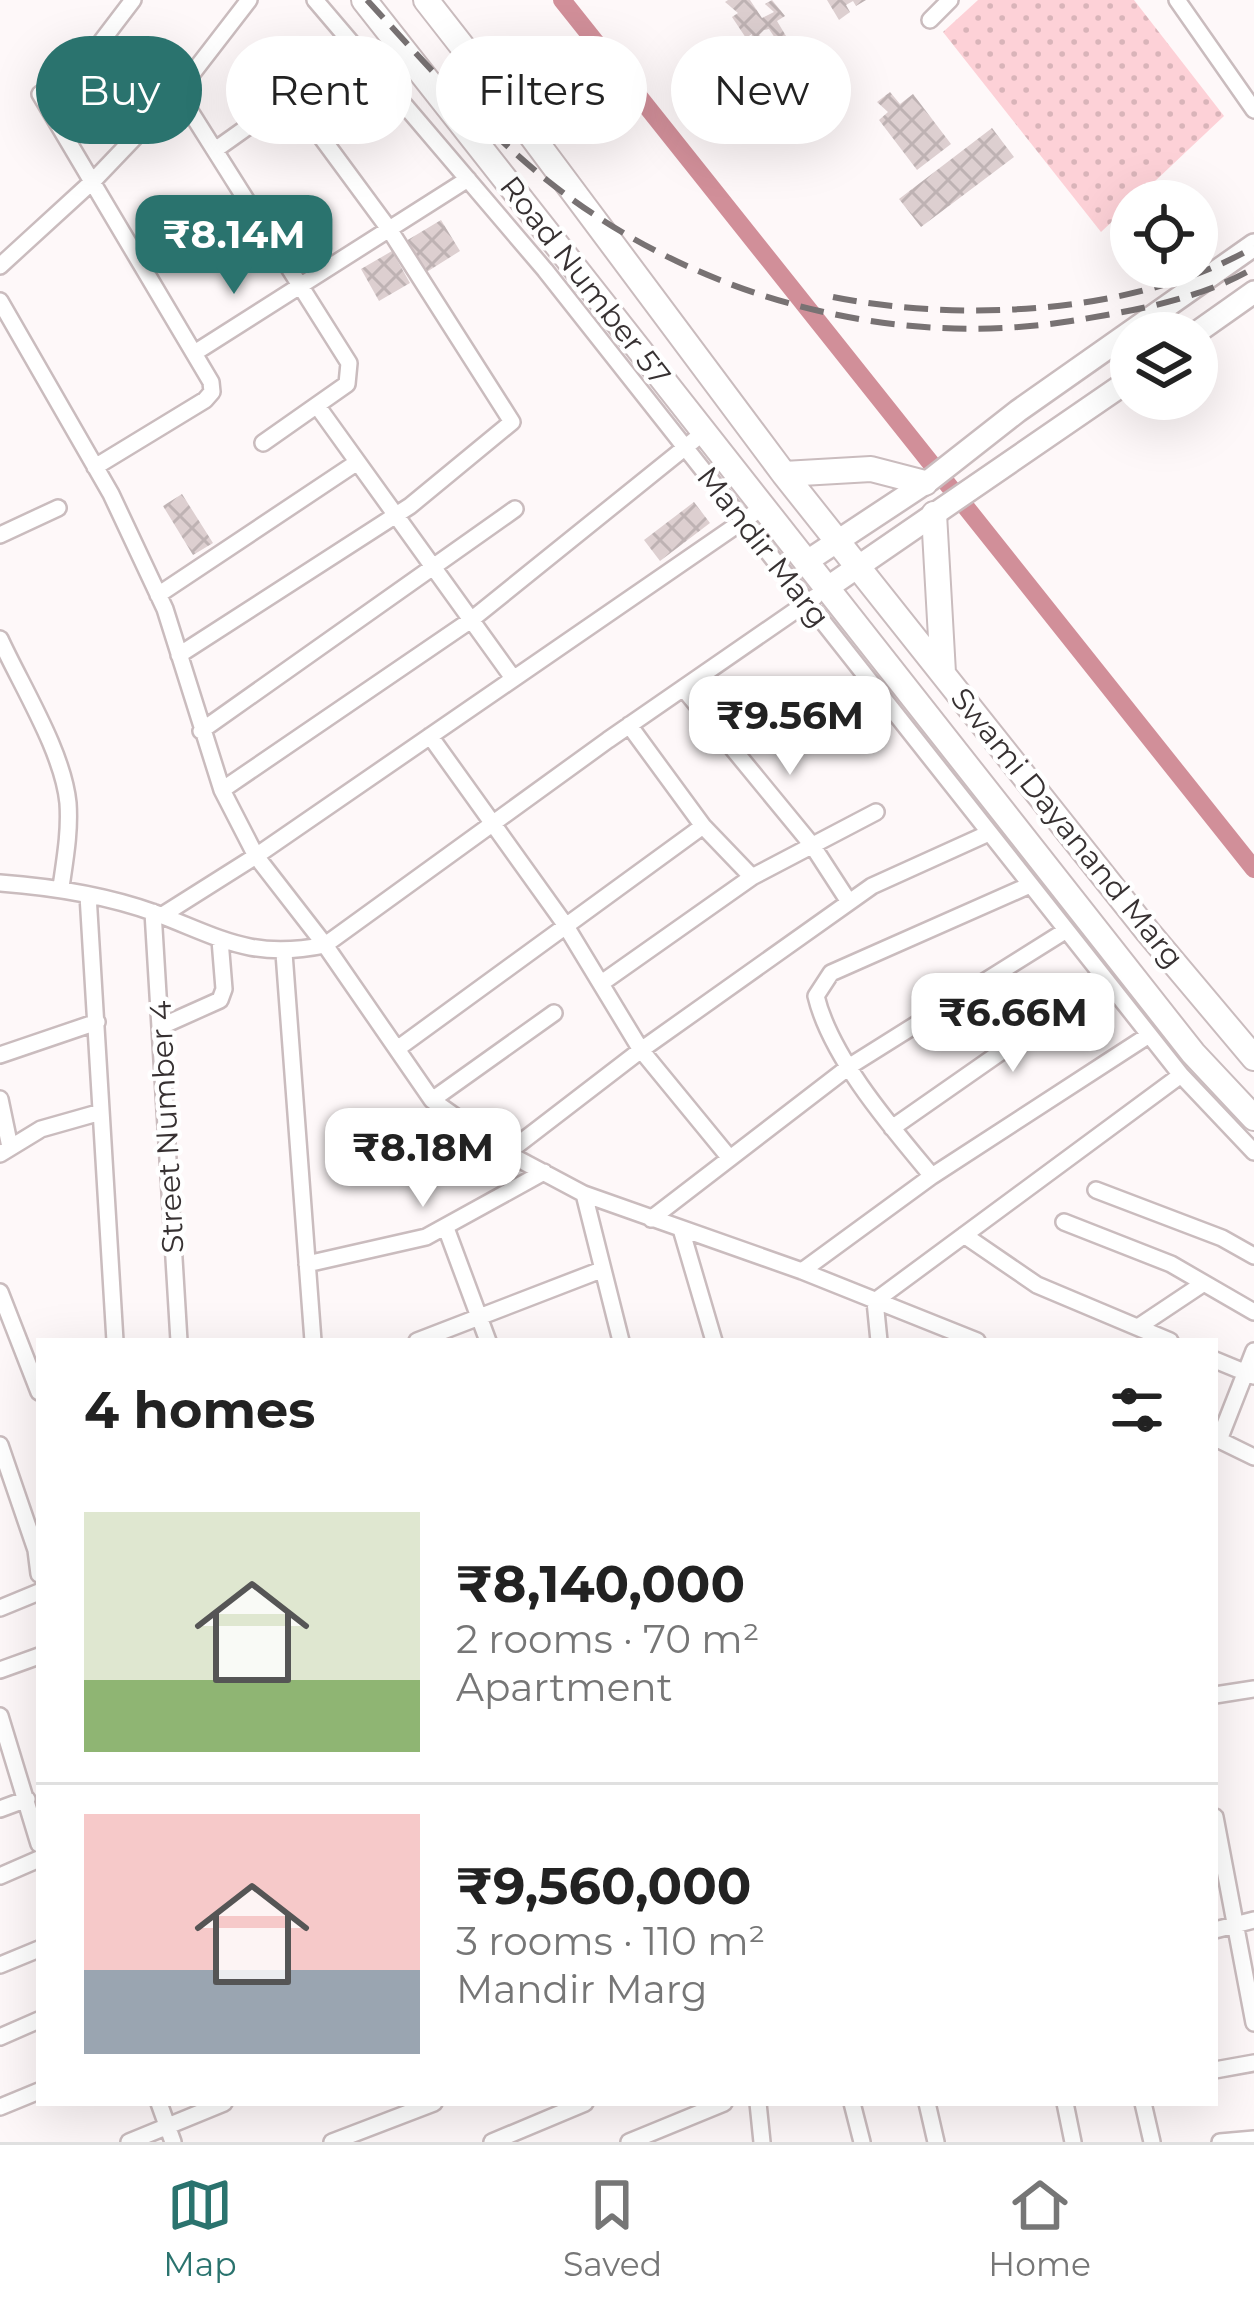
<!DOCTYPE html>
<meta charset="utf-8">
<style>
body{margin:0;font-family:Montserrat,sans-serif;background:#f2f2f2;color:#222;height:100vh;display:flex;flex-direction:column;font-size:45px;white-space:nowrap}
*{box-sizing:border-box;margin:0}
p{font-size:39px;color:#767676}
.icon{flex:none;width:66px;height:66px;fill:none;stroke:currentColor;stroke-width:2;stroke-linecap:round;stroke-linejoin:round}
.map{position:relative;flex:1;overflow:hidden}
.drawer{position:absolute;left:36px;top:1338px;width:1182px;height:768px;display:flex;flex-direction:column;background:#fff;border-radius:0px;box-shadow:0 12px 48px #0002}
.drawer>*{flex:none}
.top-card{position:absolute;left:36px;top:36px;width:1182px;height:108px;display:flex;gap:24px}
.controls{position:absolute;left:1110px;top:180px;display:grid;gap:24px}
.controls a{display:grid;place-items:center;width:108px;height:108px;border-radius:50%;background:#fff;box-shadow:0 12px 48px #0002;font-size:60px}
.price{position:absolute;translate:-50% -102px;padding:0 27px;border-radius:24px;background:#fff;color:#222;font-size:39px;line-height:78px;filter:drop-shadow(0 3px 6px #0008)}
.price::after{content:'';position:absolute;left:50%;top:72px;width:36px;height:27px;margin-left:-18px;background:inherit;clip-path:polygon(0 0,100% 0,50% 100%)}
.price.active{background:#2a736e;color:#fff}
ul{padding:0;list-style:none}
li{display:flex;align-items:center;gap:36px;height:300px;padding:0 48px}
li+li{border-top:3px solid #e0e0e0}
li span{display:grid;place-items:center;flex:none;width:336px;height:240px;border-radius:0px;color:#555}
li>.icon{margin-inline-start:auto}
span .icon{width:144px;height:144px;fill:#fffc;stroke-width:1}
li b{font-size:51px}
h2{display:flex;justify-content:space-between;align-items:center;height:144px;padding:0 48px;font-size:51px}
.tag{padding:0 42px;border-radius:54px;background:#fff;box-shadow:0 12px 48px #0002;font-size:42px;line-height:108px}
.tag.active{background:#2a736e;color:#fff}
.dock{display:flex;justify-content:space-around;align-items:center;height:168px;border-top:3px solid #e0e0e0;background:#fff;font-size:33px;color:#767676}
.dock a{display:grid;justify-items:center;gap:6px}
.dock .active{color:#2a736e}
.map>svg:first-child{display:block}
.green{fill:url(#green-dots)}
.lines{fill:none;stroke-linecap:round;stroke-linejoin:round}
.canal{stroke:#d18f99;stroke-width:18}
.building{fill:url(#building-cross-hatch)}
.street-casing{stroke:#cabcbe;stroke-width:20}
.secondary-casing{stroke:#cabcbe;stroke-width:26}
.primary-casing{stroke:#cabcbe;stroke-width:28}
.street{stroke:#fff;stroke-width:15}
.secondary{stroke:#fff;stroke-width:21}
.primary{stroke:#fff;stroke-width:24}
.rail{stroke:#787273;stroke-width:6;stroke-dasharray:24 12;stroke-linecap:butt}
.labels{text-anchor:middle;stroke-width:9;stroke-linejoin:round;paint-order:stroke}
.street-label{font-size:30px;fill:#373132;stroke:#fff}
</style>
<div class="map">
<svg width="1254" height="2142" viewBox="0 0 1254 2142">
<defs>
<pattern id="green-dots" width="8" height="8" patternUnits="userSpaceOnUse" patternTransform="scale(3)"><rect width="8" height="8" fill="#fdd1d7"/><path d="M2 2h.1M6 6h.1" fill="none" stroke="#d9b4b9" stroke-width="1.8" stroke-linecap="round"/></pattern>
<pattern id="building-cross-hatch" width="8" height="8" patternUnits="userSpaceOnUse" patternTransform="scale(3)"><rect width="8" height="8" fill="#ddcfd0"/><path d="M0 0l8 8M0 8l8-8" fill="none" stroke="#beb2b3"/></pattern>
</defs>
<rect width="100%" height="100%" fill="#fef8f9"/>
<!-- green -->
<path class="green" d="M978 0H1134L1224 116 1101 232 943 32Z"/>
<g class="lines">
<!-- canal -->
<path class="canal" d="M562 0 1254 869"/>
</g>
<!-- building -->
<path class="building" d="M728 0H750L762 18 774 12 765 4 772 0 785 16 777 21 786 36 777 41 769 29 764 30 759 35 770 44 760 48 751 39 752 34 746 38 732 17 738 13 725 2Z
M827 0H866L856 6 853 1 846 5 850 12 839 20Z
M890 92 900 104 913 94 951 144 917 170 879 120 888 112 877 102Z
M992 128 1014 157 921 227 899 199Z
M441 220 460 251 425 273 406 241Z
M392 251 410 283 379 301 361 269Z
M182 494 213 543 193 555 163 506Z
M694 502 710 523 660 561 644 540Z"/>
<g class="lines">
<!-- street casing -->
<g class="street-casing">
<path id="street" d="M315 0 545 270 1181 1075 1254 1152
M1177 0 1254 110
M930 20 950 0
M178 92 349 363 347 384 263 443
M40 94 211 382 212 392 205 400 95 467
M50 109 133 0
M0 266 94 180 178 92 249 0
M0 301 111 494 165 609 222 790 256 856 325 945 432 1100 507 1153 584 1194 802 1271 977 1341
M196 352 468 179
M318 407 513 678
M0 535 58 508
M158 595 356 463
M0 639C22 687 63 752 68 803 70 832 65 859 61 887
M179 655 410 506 512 422 389 229 291 96 215 150
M683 688 812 845 849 902
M629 725 703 826 752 877
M201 731 515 509
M430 736 564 923 641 1050 728 1156
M222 790 471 620 703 433
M0 883C53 887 105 895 155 913 221 938 251 960 325 945L608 740 815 597
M88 895 115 1341
M153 912 179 1341
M161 916 256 856 763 507
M284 953 313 1341
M603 982 752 877 876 812
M162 1026 220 1000 224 989 220 940
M397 1049 703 826
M0 1055 97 1022
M0 1099 10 1147
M432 1100 554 1013
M892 1128 1021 1038 1111 987
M507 1153 641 1050 872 886 989 833
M0 1154 41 1129 101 1112
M932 1176C892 1128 831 1058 816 996L831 973 1030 885
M1096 1190 1222 1238 1254 1256
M584 1194 621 1341
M651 1219 850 1066 1065 931
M1064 1222 1171 1264 1254 1312
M446 1228 488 1341
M681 1229 714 1341
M964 1235 1037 1285 1170 1341
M307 1264 426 1237 544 1172
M802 1271 932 1176 1149 1035
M0 1292 39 1392
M1138 1327 1204 1283
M417 1341 601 1270
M879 1341 875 1301 1181 1075
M1215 1360 1254 1376
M1215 1438 1254 1457
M1219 1440 1254 1351
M0 1445 36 1550 39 1574
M0 1608 39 1592
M0 1670 39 1656
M1215 1695 1254 1689
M0 1716 39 1844
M0 1809 27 1799
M1215 1817 1254 2023
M0 1876 39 1859
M1215 1930 1254 1920
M0 1965 39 1949
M0 2037 39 2020
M1215 2070 1254 2063
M159 2103 173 2142
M758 2103 762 2142
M852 2103 862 2142
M927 2103 936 2142
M1065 2103 1073 2142
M1143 2103 1152 2142
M0 2107 39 2091
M129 2142 224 2103
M332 2142 434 2103
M492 2142 585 2103
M629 2142 724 2103
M1220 2142 1254 2139"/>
</g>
<!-- secondary casing -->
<g class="secondary-casing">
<path id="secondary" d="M1196 333 1254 292
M806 562 930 480 1018 411 1254 245
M827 588 1131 379"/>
</g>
<!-- primary casing -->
<g class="primary-casing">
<path id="primary" d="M364 0 1193 1053 1254 1118
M426 0 519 119 784 474 1148 932 1254 1058
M784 474 871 469 925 483
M934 514 943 673"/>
</g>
<!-- street -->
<use href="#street" class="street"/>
<!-- secondary -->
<use href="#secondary" class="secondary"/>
<!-- primary -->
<use href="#primary" class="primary"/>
<!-- rail -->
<path class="rail" d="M367 0C425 63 481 127 548 181 692 296 889 350 1071 321 1132 311 1199 300 1254 268
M833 297C962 323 1138 314 1254 247"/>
</g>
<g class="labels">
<!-- street labels -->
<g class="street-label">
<text transform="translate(585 281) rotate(52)" y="10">Road Number 57</text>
<text transform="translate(763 547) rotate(52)" y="10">Mandir Marg</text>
<text transform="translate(1067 828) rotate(51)" y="10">Swami Dayanand Marg</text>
<text transform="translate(167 1127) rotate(-93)" y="10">Street Number 4</text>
</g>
</g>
</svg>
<div class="controls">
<a><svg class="icon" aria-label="locate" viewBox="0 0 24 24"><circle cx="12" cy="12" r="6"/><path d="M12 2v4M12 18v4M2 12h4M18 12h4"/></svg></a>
<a><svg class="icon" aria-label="layers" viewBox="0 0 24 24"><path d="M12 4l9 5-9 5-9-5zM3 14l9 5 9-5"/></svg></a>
</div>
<b class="price active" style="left:234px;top:297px">₹8.14M</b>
<b class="price" style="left:790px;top:778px">₹9.56M</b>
<b class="price" style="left:1013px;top:1075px">₹6.66M</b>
<b class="price" style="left:423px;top:1210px">₹8.18M</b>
<div class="top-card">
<a class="tag active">Buy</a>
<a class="tag">Rent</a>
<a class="tag">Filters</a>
<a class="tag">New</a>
</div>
<section class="drawer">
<h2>4 homes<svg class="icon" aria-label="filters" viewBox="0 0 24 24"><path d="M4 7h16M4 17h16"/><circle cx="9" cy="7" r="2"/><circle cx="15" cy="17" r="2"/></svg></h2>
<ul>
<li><span style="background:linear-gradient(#dfe7d0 70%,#8fb573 0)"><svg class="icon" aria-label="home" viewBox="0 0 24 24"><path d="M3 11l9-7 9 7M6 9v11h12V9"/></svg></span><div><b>₹8,140,000</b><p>2 rooms · 70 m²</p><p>Apartment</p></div></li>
<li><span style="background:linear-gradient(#f6c9c9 65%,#9aa5b1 0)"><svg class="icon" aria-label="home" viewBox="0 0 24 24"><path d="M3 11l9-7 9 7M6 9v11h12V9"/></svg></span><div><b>₹9,560,000</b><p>3 rooms · 110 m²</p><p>Mandir Marg</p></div></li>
</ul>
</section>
</div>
<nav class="dock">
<a class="active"><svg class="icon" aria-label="map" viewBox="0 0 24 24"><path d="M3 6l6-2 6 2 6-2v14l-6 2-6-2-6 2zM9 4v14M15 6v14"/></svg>Map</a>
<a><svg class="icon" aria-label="saved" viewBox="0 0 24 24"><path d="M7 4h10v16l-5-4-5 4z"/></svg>Saved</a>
<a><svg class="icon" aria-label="home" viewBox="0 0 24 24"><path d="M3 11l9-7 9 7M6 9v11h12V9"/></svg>Home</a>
</nav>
